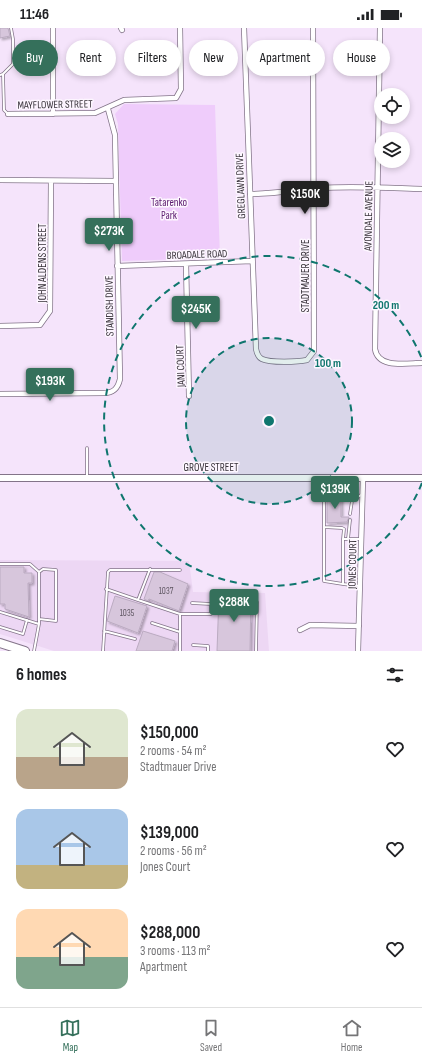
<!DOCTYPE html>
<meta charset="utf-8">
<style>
body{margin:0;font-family:"Sofia Sans Condensed",sans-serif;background:#f2f2f2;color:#202124;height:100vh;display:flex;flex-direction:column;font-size:15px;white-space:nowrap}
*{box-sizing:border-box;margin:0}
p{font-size:13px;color:#757577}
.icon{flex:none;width:22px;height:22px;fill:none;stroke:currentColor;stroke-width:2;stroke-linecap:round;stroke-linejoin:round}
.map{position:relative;height:623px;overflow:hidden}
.drawer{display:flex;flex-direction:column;background:#fff;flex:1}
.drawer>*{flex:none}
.hud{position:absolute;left:12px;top:12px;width:398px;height:36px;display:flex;gap:8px}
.fabs{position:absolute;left:374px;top:60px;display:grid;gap:8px}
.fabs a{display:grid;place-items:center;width:36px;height:36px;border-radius:50%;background:#fff;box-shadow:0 2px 6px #0003;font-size:20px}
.price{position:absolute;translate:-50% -34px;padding:0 9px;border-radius:4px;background:#35705b;color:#fff;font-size:13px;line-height:26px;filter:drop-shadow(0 1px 2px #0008)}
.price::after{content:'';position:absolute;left:50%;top:24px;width:12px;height:9px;margin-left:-6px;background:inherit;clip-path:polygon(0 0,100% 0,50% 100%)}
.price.selected{background:#222;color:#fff}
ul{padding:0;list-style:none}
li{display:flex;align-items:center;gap:12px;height:100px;padding:0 16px}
li span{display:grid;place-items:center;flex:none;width:112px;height:80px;border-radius:12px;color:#555}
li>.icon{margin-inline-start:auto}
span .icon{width:48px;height:48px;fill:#fffc;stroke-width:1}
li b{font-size:17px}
h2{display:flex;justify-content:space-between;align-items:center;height:48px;padding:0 16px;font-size:17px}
.chip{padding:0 14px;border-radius:18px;background:#fff;box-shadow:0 2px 6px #0003;font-size:14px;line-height:36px}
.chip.selected{background:#35705b;color:#fff}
.status{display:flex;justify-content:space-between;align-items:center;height:28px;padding:0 20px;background:#fff;direction:ltr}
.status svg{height:11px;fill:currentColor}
.tab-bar{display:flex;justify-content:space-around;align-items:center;height:56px;border-top:1px solid #e0e0e0;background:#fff;font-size:11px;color:#757577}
.tab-bar a{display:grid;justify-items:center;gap:2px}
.tab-bar .selected{color:#35705b}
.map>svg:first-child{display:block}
.built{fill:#edd7f4}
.green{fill:#efccfb}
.building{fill:#d7c6dc;stroke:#bbabc1;filter:url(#shadow)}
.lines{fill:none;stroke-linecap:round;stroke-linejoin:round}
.lane-casing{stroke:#837489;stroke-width:3.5}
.street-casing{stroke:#837489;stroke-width:6}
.secondary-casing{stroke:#837489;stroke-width:8}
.highway-casing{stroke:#837489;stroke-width:10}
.lane{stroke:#fff;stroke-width:2}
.street{stroke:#fff;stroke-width:4.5}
.secondary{stroke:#fff;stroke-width:6}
.highway{stroke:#fff;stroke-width:8}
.ring{fill:none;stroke:#0f766e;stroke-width:2;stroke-dasharray:7 5}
.labels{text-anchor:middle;stroke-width:3;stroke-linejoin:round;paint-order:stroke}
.number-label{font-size:9px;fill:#5e5661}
.street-label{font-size:11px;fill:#363038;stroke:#fdf6ff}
.park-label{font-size:11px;fill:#602273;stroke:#fdf6ff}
.centre{fill:#0f766e;stroke:#fdf6ff;stroke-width:2}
.ring-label{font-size:12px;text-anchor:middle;font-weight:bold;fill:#0f766e;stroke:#fdf6ff;stroke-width:3;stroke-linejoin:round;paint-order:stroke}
</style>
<div class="status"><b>11:46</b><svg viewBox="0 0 49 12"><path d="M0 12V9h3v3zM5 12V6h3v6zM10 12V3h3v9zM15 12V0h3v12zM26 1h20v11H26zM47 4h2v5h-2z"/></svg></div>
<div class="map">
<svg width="422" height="623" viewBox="0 0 422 623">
<defs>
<filter id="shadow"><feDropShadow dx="2" dy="2" stdDeviation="1" flood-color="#0004"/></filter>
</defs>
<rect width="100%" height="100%" fill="#f5e4fb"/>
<!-- built -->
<path class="built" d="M0 532 189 533 193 564 265 565 269 623H54L0 606Z"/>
<!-- green -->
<path class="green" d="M124 76 215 77 220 230 122 233 118 96 115 86Z"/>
<!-- building -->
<path class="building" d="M0 0H8L10 8 0 10Z
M327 467H341V489H349L347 494 327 495Z
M0 539H24V545H32V555H28L29 589 5 581V576H0Z
M154 544H160L188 556 179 583 149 571 148 573 144 571Z
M219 567 251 568 250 623H217Z
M115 568 147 578 138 605 107 593Z
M143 603 175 613 172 623H136Z"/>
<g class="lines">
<!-- lane casing -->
<g class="lane-casing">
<path id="lane" d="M3 46 13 36V11L11 0
M0 47 3 46 4 82 7 85
M87 420V448
M324 451V553L343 556
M350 486 352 473 361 467
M324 499 342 500 344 501 343 511
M348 511 350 492
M0 536H30L39 544
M150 541 138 572 180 586H211V576L192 575
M359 558 343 556V511H360
M106 561 138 572
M0 584 39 596 34 623
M39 591 56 593V542L43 541 39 544V596
M152 595 180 604
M0 599 23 606 27 592
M104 603 135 611
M193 617 208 618V623
M103 623 108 544 110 542H180
M180 623V586
M256 623 257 574"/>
</g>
<!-- street casing -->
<g class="street-casing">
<path id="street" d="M53 0V86
M121 0 122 2
M244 0 256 321C257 326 258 329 262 331 270 335 298 334 307 332L314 323 313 0
M380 0 375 321C378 341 407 335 422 335
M8 86 95 85 124 72 176 70 181 61 180 0
M0 152 116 153
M250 166C274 166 296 162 320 160 354 158 388 160 422 161
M186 236 189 368
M117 238 252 233
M0 298 40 297 50 283 51 153
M0 366 104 365C114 365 118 360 120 351L115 107 108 81
M300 602 310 597 359 598
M358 623 363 450"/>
</g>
<!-- secondary casing -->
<g class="secondary-casing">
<path id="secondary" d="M0 450H422"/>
</g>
<!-- highway casing -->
<g class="highway-casing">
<path id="highway" d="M0 615 25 623"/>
</g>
<!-- lane -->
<use href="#lane" class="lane"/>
<!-- street -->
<use href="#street" class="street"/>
<!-- secondary -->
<use href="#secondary" class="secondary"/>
<!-- highway -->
<use href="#highway" class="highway"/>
</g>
<!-- distance rings -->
<circle cx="269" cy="393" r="83" fill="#0f766e" fill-opacity=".12"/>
<g class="ring">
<circle cx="269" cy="393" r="83"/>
<path d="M422 455A165 165 0 1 1 422 331"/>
</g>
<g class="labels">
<!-- number labels -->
<g class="number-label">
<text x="166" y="566">1037</text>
<text x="127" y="588">1035</text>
</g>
<!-- street labels -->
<g class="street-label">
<text transform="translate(55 76) rotate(-1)" y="4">MAYFLOWER STREET</text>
<text transform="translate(240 158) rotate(-92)" y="4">GREGLAWN DRIVE</text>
<text transform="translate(368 188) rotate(-89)" y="4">AVONDALE AVENUE</text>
<text transform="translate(197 226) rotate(-2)" y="4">BROADALE ROAD</text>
<text transform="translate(42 235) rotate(-90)" y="4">JOHN ALDENS STREET</text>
<text transform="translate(305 248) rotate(-90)" y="4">STADTMAUER DRIVE</text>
<text transform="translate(109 278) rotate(-91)" y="4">STANDISH DRIVE</text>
<text transform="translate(180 338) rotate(-92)" y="4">JANI COURT</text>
<text x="211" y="443">GROVE STREET</text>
<text transform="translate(352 536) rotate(-89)" y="4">JONES COURT</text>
</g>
<!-- park labels -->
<g class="park-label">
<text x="169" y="178">Tatarenko<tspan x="169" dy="13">Park</tspan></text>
</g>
</g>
<circle cx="269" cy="393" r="6" class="centre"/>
<g class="ring-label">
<text x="386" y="281">200 m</text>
<text x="328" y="339">100 m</text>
</g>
</svg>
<div class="fabs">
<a><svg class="icon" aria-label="locate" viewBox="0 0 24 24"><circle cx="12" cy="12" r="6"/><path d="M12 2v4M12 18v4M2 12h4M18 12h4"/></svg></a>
<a><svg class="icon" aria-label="layers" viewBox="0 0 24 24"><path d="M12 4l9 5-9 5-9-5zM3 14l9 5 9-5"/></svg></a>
</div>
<b class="price selected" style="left:305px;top:187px">$150K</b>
<b class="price" style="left:109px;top:224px">$273K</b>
<b class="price" style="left:196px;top:302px">$245K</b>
<b class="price" style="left:50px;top:374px">$193K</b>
<b class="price" style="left:335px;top:482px">$139K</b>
<b class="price" style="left:234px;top:595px">$288K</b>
<div class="hud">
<a class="chip selected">Buy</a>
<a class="chip">Rent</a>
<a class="chip">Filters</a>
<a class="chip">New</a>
<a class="chip">Apartment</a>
<a class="chip">House</a>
</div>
</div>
<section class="drawer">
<h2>6 homes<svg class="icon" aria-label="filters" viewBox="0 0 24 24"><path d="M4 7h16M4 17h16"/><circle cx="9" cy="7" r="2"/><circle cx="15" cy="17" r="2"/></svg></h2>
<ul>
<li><span style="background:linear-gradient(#dfe7d0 60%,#b9a48a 0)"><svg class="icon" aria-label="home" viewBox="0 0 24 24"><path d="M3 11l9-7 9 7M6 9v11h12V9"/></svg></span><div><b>$150,000</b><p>2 rooms · 54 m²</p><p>Stadtmauer Drive</p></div><svg class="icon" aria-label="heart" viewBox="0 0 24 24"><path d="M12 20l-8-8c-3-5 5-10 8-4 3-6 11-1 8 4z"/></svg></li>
<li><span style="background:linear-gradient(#a9c7e8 70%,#c2b280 0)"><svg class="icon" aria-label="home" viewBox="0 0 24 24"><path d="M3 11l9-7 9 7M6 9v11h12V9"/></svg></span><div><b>$139,000</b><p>2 rooms · 56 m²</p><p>Jones Court</p></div><svg class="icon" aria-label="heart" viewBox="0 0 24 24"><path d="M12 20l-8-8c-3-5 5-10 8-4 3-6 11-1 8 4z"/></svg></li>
<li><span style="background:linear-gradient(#ffd9b3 60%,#7fa58c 0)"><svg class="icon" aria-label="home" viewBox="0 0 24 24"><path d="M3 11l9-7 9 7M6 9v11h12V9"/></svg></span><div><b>$288,000</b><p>3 rooms · 113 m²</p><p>Apartment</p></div><svg class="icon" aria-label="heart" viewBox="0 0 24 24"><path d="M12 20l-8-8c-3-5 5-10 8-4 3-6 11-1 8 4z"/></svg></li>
</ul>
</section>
<nav class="tab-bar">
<a class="selected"><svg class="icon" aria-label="map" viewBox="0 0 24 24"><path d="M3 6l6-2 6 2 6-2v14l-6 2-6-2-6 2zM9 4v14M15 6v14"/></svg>Map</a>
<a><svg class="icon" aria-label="saved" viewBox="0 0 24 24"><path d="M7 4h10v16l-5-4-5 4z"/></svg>Saved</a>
<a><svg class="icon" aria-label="home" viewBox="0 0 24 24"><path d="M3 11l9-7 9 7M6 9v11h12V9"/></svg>Home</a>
</nav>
